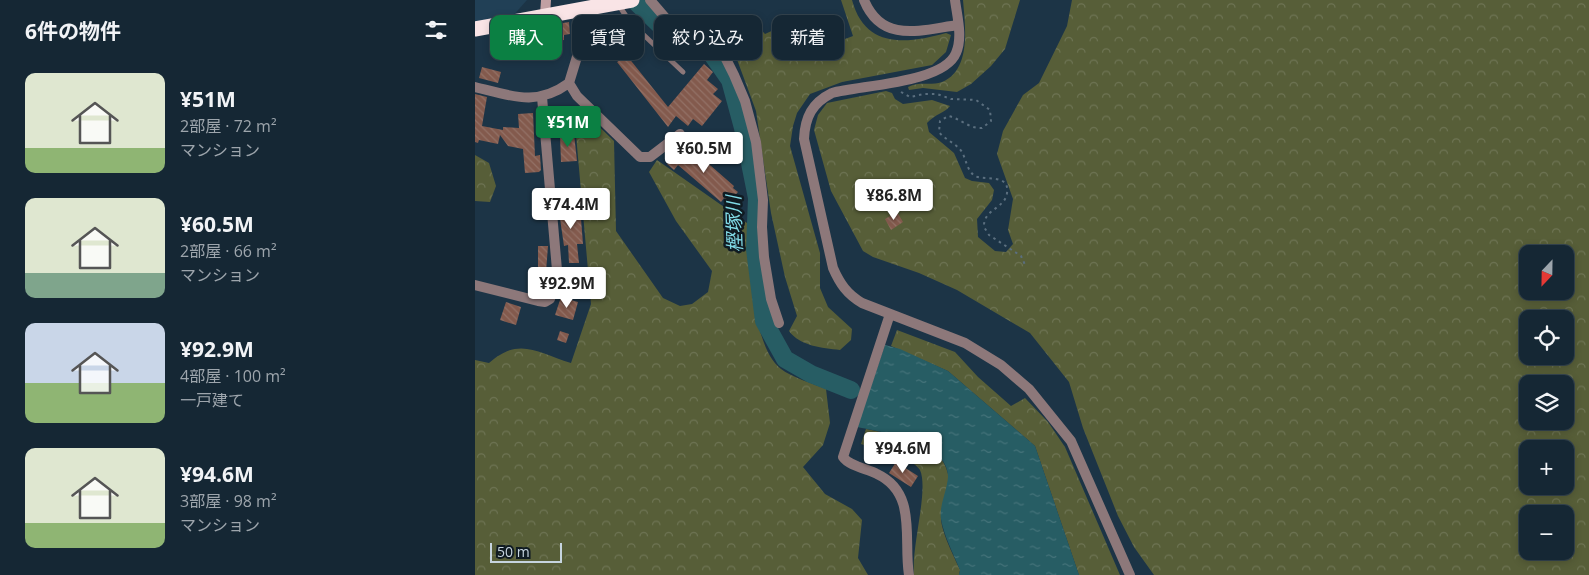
<!DOCTYPE html>
<html lang="ja">
<meta charset="utf-8">
<style>
body{margin:0;font-family:"Open Sans","Noto Sans JP",sans-serif;background:#1e2f3c;color:#f1f3f6;height:100vh;display:flex;flex-direction:column;font-size:19px;white-space:nowrap}
*{box-sizing:border-box;margin:0}
p{font-size:16px;color:#9da5ac}
.icon{flex:none;width:28px;height:28px;fill:none;stroke:currentColor;stroke-width:2;stroke-linecap:round;stroke-linejoin:round}
.map{position:relative;flex:1;overflow:hidden}
.drawer{display:flex;flex-direction:column;background:#152734;width:475px}
.drawer>*{flex:none}
.banner{position:absolute;left:15px;top:15px;width:475px;height:45px;display:flex;gap:10px}
.needle{width:32px;rotate:202deg}
.buttons{position:absolute;left:1044px;top:245px;display:grid;gap:10px}
.buttons a{display:grid;place-items:center;width:55px;height:55px;border-radius:10px;background:#152734;box-shadow:0 2px 8px #0003,0 0 0 1px #34444f;font-size:25px}
.scale{position:absolute;left:15px;bottom:12px;width:72px;box-sizing:border-box;padding-left:5px;border:2px solid #c6d4df;border-top:0;font-size:14px;line-height:18px;white-space:nowrap;color:#c6d4df;-webkit-text-stroke:4px #101b22;paint-order:stroke}
.price{position:absolute;translate:-50% -42px;padding:0 11px;border-radius:5px;background:#fff;color:#222;font-size:16px;line-height:32px;filter:drop-shadow(0 1px 2px #0008)}
.price::after{content:'';position:absolute;left:50%;top:30px;width:15px;height:11px;margin-left:-8px;background:inherit;clip-path:polygon(0 0,100% 0,50% 100%)}
.price.current{background:#0b8043;color:#fff}
ul{padding:0;list-style:none}
li{display:flex;align-items:center;gap:15px;height:125px;padding:0 25px}
li span{display:grid;place-items:center;flex:none;width:140px;height:100px;border-radius:10px;color:#555}
li>.icon{margin-inline-start:auto}
span .icon{width:60px;height:60px;fill:#fffc;stroke-width:1}
li b{font-size:21px}
h2{display:flex;justify-content:space-between;align-items:center;height:60px;padding:0 25px;font-size:21px}
.tag{padding:0 18px;border-radius:10px;background:#152734;box-shadow:0 2px 8px #0003,0 0 0 1px #34444f;font-size:18px;line-height:45px}
.tag.current{background:#0b8043;color:#fff}
main{display:flex;flex:1;min-height:0}
.map>svg:first-child{display:block}
.built{fill:#214056}
.forest{fill:url(#forest-crowns);fill-rule:evenodd}
.water{fill:url(#water-ripples)}
.lines{fill:none;stroke-linecap:round;stroke-linejoin:round}
.river{stroke:#275d64;stroke-width:18}
.building{fill:url(#building-back-hatch)}
.path{stroke:#5b6f7f;stroke-width:2;stroke-dasharray:2.5 4;stroke-linecap:butt}
.lane{stroke:#8d787a;stroke-width:5}
.street{stroke:#8d787a;stroke-width:10}
.secondary{stroke:#c1a0a3;stroke-width:10}
.highway{stroke:#f9e4e6;stroke-width:15}
.labels{text-anchor:middle;stroke-width:5;stroke-linejoin:round;paint-order:stroke}
.water-label{font-size:19px;font-style:italic;fill:#81dbe7;stroke:#101b22}
</style>
<main>
<section class="drawer">
<h2>6件の物件<svg class="icon" aria-label="filters" viewBox="0 0 24 24"><path d="M4 7h16M4 17h16"/><circle cx="9" cy="7" r="2"/><circle cx="15" cy="17" r="2"/></svg></h2>
<ul>
<li><span style="background:linear-gradient(#dfe7d0 75%,#8fb573 0)"><svg class="icon" aria-label="home" viewBox="0 0 24 24"><path d="M3 11l9-7 9 7M6 9v11h12V9"/></svg></span><div><b>¥51M</b><p>2部屋 · 72 m²</p><p>マンション</p></div></li>
<li><span style="background:linear-gradient(#dfe7d0 75%,#7fa58c 0)"><svg class="icon" aria-label="home" viewBox="0 0 24 24"><path d="M3 11l9-7 9 7M6 9v11h12V9"/></svg></span><div><b>¥60.5M</b><p>2部屋 · 66 m²</p><p>マンション</p></div></li>
<li><span style="background:linear-gradient(#c9d6e8 60%,#8fb573 0)"><svg class="icon" aria-label="home" viewBox="0 0 24 24"><path d="M3 11l9-7 9 7M6 9v11h12V9"/></svg></span><div><b>¥92.9M</b><p>4部屋 · 100 m²</p><p>一戸建て</p></div></li>
<li><span style="background:linear-gradient(#dfe7d0 75%,#8fb573 0)"><svg class="icon" aria-label="home" viewBox="0 0 24 24"><path d="M3 11l9-7 9 7M6 9v11h12V9"/></svg></span><div><b>¥94.6M</b><p>3部屋 · 98 m²</p><p>マンション</p></div></li>
</ul>
</section>
<div class="map">
<svg width="1114" height="575" viewBox="0 0 1114 575">
<defs>
<pattern id="forest-crowns" width="20" height="18" patternUnits="userSpaceOnUse" patternTransform="scale(1.25)"><rect width="20" height="18" fill="#575e38"/><path d="M2 6a3 3 0 1 1 6 0M12 15a3 3 0 1 1 6 0" fill="none" stroke="#6e7454"/></pattern>
<pattern id="water-ripples" width="26" height="14" patternUnits="userSpaceOnUse" patternTransform="scale(1.25)"><rect width="26" height="14" fill="#275d64"/><path d="M2 4q2-2 4 0t4 0M15 11q2-2 4 0t4 0" fill="none" stroke="#45737a"/></pattern>
<pattern id="building-back-hatch" width="6" height="6" patternUnits="userSpaceOnUse" patternTransform="scale(1.25)"><rect width="6" height="6" fill="#835a4d"/><path d="M-1 5l2 2M0 0l6 6M5-1l2 2" fill="none" stroke="#937166"/></pattern>
</defs>
<rect width="100%" height="100%" fill="#1c3446"/>
<!-- built -->
<path class="built" d="M0 0H52L36 18 0 26Z"/>
<!-- forest -->
<path class="forest" d="M366 0H377C390 49 432 44 471 33L476 35 471 52 457 65 367 82 335 94 322 113 318 126 315 146 345 253V288L353 307 377 329 376 340 365 350C347 348 325 346 314 331L322 316 310 277 296 213 281 111 260 54 245 30 201 23 197 14 274 16 290 34 314 23 326 50 354 45 378 36Z
M488 0H545L530 49 516 66 496 84 482 92 448 88 434 90 433 87C444 81 456 86 467 82 497 70 490 25 488 0Z
M597 0H1114V575H679L659 547 643 516 608 428 594 382 555 333 482 290 444 273 398 257 388 251 356 191 339 130 343 115 352 103 411 91 417 93 420 99 428 104 457 100 475 106C471 112 460 114 452 123L454 132 479 153 490 178 497 181 514 183 519 190 517 200 502 219 503 237 520 251 531 252 538 244 533 230 538 199 522 154 528 131 548 95 564 83 592 26ZM1052 254H1090V291H1052ZM1052 319H1090V356H1052ZM1052 384H1090V421H1052ZM1052 449H1090V486H1052ZM1052 514H1090V551H1052Z
M107 110 139 141 141 231 188 298 205 306 217 304 233 292 237 271 201 221 174 172 182 160 272 223C275 259 276 346 306 369 316 377 339 384 351 389L355 423 348 445 328 467 350 494 377 509 387 520 383 558 393 575H0V360L14 363C44 336 63 353 96 363L116 304 99 112Z
M0 155 14 163 21 186 15 202 0 201Z
M422 330 480 352 503 377 536 406 550 398 573 422 590 447 645 575H604L560 446 473 371 416 346Z
M391 429C418 435 466 440 473 474 475 487 466 503 466 516 465 530 479 556 485 570L484 575H439C436 547 454 490 445 470 443 467 437 462 434 460 420 450 401 450 386 444Z"/>
<!-- water -->
<path class="water" d="M410 345 425 349 473 371 560 446 604 575H484L485 570C478 553 469 536 466 519 464 506 472 491 473 477 474 442 407 432 382 427Z"/>
<g class="lines">
<!-- river -->
<path class="river" d="M159 0 191 31 234 50 255 80 268 128 282 198 280 249 289 321 310 359 336 374 376 390"/>
</g>
<!-- building -->
<path class="building" d="M94 22 95 34 89 35V40L71 42 70 36H66L65 27Z
M126 23 154 45 149 52 193 107 229 64 238 72 232 80 243 89 238 94 247 101 227 126 218 119 213 126 201 116 193 127 142 62 147 59 123 40 125 37 119 32Z
M7 67 26 72 23 83 4 78Z
M0 94 12 97 7 126 28 130V127L44 128 43 114 58 113 60 156 65 155 66 170 64 172 50 173 48 149 33 146 25 135 23 144 4 140 3 143 0 142Z
M99 134 102 161 86 162 85 135Z
M212 145 259 186 258 188 263 192 254 202 249 198 246 202 203 165 199 170 192 164 200 154 203 157Z
M97 203 98 207 105 206 108 244H102L104 263H94L93 245 89 246 83 205Z
M422 212 428 222 416 230 410 219Z
M63 246H73L70 285 56 284 57 270 63 271Z
M86 297 103 302 98 320 80 315Z
M31 302 46 307 41 325 25 320Z
M85 331 94 334 91 343 82 340Z
M421 462 443 476 436 487 414 473Z"/>
<g class="lines">
<!-- path -->
<path class="path" d="M426 92 435 97 449 94H462L476 99 501 100 515 110 516 121 507 128C494 129 485 118 473 116L465 121 464 132C470 140 481 143 487 152 491 159 492 171 500 176 509 181 535 173 532 193 530 209 508 209 509 227L514 235 546 256 551 267"/>
<!-- lane -->
<path class="lane" d="M143 4 155 22 208 72"/>
<!-- street -->
<path class="street" d="M175 0 200 29 240 46 250 57 259 75 270 101 281 142 288 200 287 227 289 257 296 299 304 323
M389 0C407 44 446 30 483 25
M480 0C482 16 488 37 481 53 469 83 387 85 357 93 337 103 330 117 329 139L358 268C365 284 372 294 387 303L490 343 526 365 554 389 596 441 655 575
M104 9 108 37 94 83 102 96 165 157H175L205 134
M0 87C37 96 61 107 94 83
M0 285 63 301 70 302 75 299 82 270 67 97
M415 314 368 457C374 466 393 469 402 474 443 493 428 540 434 575"/>
<!-- secondary -->
<path class="secondary" d="M70 15 71 0"/>
<!-- highway -->
<path class="highway" d="M0 29 157 0"/>
</g>
<g class="labels">
<!-- water labels -->
<g class="water-label">
<text transform="translate(259 224) rotate(-92)" y="7">樫塚川</text>
</g>
</g>
</svg>
<div class="buttons">
<a><svg class="needle" viewBox="-14 -14 28 28"><path d="M0-13l5 13h-10z" fill="#e53935"/><path d="M0 13l5-13h-10z" fill="#9da5ac"/></svg></a>
<a><svg class="icon" aria-label="locate" viewBox="0 0 24 24"><circle cx="12" cy="12" r="6"/><path d="M12 2v4M12 18v4M2 12h4M18 12h4"/></svg></a>
<a><svg class="icon" aria-label="layers" viewBox="0 0 24 24"><path d="M12 4l9 5-9 5-9-5zM3 14l9 5 9-5"/></svg></a>
<a>+</a>
<a>−</a>
</div>
<div class="scale">50 m</div>
<b class="price current" style="left:93px;top:148px">¥51M</b>
<b class="price" style="left:229px;top:174px">¥60.5M</b>
<b class="price" style="left:419px;top:221px">¥86.8M</b>
<b class="price" style="left:96px;top:230px">¥74.4M</b>
<b class="price" style="left:92px;top:309px">¥92.9M</b>
<b class="price" style="left:428px;top:474px">¥94.6M</b>
<div class="banner">
<a class="tag current">購入</a>
<a class="tag">賃貸</a>
<a class="tag">絞り込み</a>
<a class="tag">新着</a>
</div>
</div>
</main>
